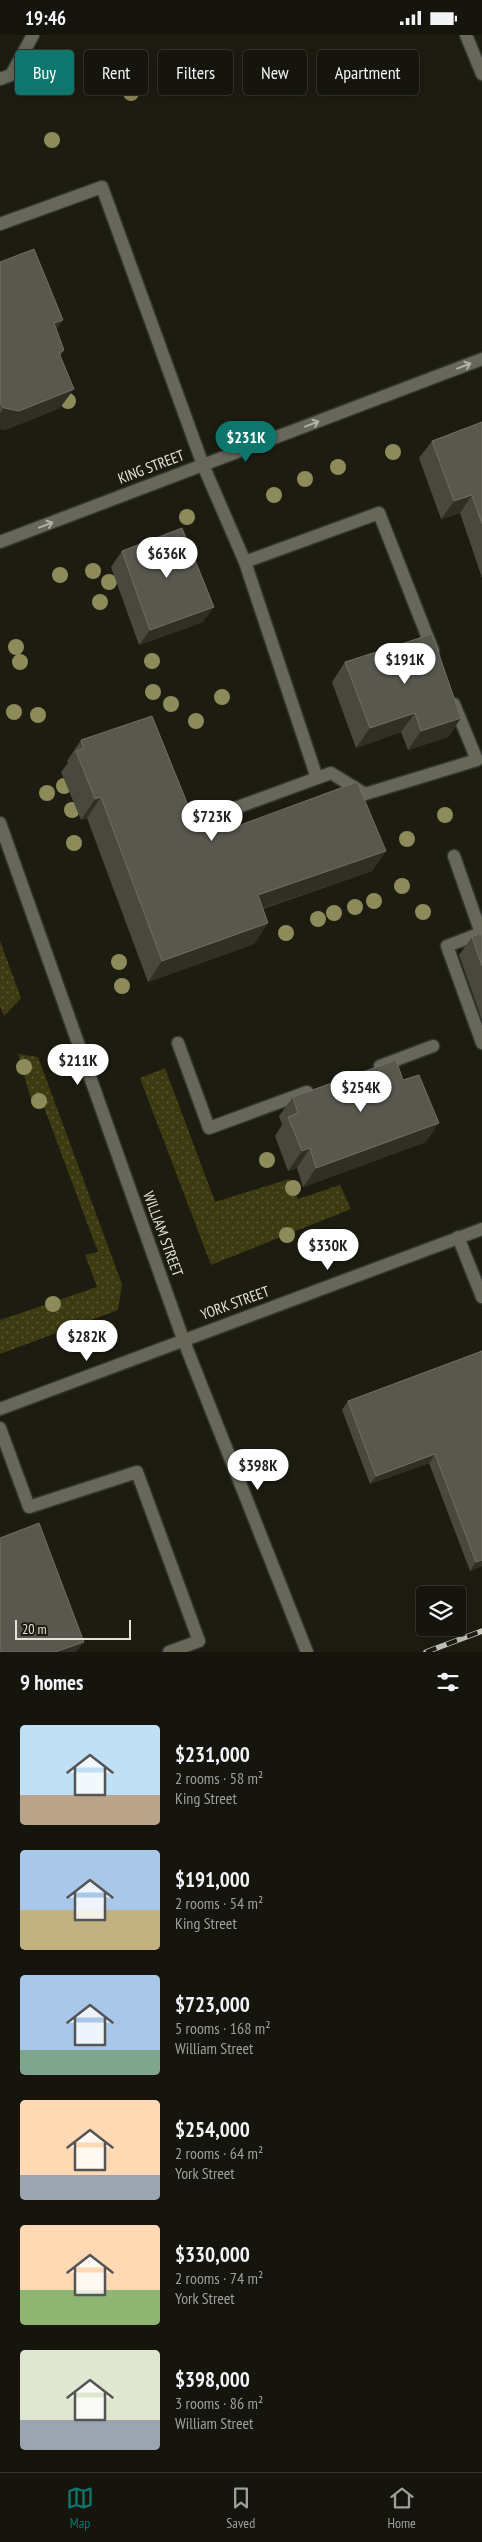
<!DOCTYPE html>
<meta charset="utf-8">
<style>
body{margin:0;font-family:"PT Sans Narrow",sans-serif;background:#23221b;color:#f1f3f6;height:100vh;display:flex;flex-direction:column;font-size:19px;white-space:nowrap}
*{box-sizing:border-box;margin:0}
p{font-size:16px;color:#9e9f9d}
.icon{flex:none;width:28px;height:28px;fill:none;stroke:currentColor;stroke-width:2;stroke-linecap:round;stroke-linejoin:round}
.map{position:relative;height:1617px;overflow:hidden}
.panel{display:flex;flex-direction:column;background:#16150d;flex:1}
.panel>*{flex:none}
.hud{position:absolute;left:15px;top:15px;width:452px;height:45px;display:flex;gap:10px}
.fabs{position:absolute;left:416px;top:1551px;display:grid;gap:10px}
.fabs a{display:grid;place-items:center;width:50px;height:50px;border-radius:5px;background:#16150d;box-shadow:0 2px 12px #0003,0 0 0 1px #35342e;font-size:25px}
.scale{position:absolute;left:15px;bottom:12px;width:116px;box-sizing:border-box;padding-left:5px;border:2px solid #e3e3dc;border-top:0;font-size:14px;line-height:18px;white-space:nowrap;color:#e3e3dc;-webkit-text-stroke:4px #1d1c11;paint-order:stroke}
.price{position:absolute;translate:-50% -42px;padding:0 11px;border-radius:18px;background:#fff;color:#222;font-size:16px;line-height:32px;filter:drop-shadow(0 1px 2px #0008)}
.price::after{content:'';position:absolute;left:50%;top:30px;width:15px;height:11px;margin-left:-8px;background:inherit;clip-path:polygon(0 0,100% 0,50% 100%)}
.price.active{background:#0f766e;color:#fff}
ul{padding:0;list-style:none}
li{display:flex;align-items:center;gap:15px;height:125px;padding:0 20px}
li span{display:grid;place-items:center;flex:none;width:140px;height:100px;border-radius:5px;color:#555}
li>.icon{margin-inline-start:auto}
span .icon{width:60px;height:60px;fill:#fffc;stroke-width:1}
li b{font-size:21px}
h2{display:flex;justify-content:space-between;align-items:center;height:60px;padding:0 20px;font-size:21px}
.tag{padding:0 18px;border-radius:5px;background:#16150d;box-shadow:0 2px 12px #0003,0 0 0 1px #35342e;font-size:18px;line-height:45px}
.tag.active{background:#0f766e;color:#fff}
.status{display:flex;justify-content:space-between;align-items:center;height:35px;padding:0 25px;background:#16150d;direction:ltr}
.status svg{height:14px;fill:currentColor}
.menu{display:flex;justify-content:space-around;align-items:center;height:70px;border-top:1px solid #35342e;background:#16150d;font-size:14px;color:#9e9f9d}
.menu a{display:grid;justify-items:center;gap:2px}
.menu .active{color:#0f766e}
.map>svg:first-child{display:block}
.grass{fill:url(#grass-dots)}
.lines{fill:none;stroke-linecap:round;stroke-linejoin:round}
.lane-casing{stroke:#373731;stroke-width:15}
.street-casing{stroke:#373731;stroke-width:15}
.secondary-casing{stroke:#373731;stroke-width:15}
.lane{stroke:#67675a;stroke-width:12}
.street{stroke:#67675a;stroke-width:12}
.secondary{stroke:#67675a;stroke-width:12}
.rail-casing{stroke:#c1c1ba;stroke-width:5.5}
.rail{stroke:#1d1c11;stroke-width:4;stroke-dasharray:11;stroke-linecap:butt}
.tree{fill:#8e8b5b}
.wall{fill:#49483d}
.shaded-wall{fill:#302f24}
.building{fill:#59584e;stroke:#6f6e64}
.oneway{stroke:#b1b1a8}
.labels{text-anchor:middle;stroke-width:5;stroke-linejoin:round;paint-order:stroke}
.street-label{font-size:15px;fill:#e3e3dc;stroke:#1d1c11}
</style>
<div class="status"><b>19:46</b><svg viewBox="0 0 49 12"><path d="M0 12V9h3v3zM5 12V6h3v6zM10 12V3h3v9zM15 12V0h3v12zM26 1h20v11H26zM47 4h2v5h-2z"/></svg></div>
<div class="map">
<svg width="482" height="1617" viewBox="0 0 482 1617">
<defs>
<pattern id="grass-dots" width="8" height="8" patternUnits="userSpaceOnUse" patternTransform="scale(1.25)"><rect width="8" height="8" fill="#3d3a12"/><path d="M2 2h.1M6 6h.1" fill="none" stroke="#595634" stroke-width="1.8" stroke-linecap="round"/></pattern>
</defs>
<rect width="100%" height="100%" fill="#1d1c11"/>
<!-- grass -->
<path class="grass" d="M0 906 21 963 4 981 0 972Z
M18 1019 38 1022 122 1249 118 1275 0 1319V1285L97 1252 85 1220 98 1217 44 1072 33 1071Z
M165 1033 215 1167 289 1144 298 1164 340 1150 351 1174 211 1230 140 1043Z"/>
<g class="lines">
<!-- lane casing -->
<g class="lane-casing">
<path id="lane" d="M466 0 482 39
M0 44 11 40 33 0
M0 189 102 152 203 430 245 527
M317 743 245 527 379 478 433 616
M197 787 331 738 365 759 477 725 454 669
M454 821 481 898 447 911 482 1008
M178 1008 209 1093 307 1057
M380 1031 433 1011
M458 1202 482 1262
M0 1393 29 1472 137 1437 199 1606 169 1617"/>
</g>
<!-- street casing -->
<g class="street-casing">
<path id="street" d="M0 788 183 1304 307 1617"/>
</g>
<!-- secondary casing -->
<g class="secondary-casing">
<path id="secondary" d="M0 507 482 324
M0 1374 482 1194"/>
</g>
<!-- lane -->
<use href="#lane" class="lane"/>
<!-- street -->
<use href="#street" class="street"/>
<!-- secondary -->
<use href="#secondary" class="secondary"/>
<!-- rail casing -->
<g class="rail-casing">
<path id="rail" d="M426 1617 482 1596"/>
</g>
<!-- rail -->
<use href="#rail" class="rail"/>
</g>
<!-- trees -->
<g class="tree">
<circle cx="131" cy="58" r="8"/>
<circle cx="52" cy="105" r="8"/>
<circle cx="68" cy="366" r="8"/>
<circle cx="393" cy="417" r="8"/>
<circle cx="338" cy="432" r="8"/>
<circle cx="305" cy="444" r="8"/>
<circle cx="274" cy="460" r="8"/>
<circle cx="187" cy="482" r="8"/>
<circle cx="93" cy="536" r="8"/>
<circle cx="60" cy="540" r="8"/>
<circle cx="109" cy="547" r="8"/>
<circle cx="100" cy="567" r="8"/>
<circle cx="16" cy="612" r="8"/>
<circle cx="152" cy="626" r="8"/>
<circle cx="20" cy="627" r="8"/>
<circle cx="153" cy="657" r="8"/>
<circle cx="222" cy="662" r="8"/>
<circle cx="171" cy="669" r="8"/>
<circle cx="14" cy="677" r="8"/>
<circle cx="38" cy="680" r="8"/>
<circle cx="196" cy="686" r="8"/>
<circle cx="64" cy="751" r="8"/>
<circle cx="47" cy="758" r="8"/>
<circle cx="72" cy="775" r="8"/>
<circle cx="445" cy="780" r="8"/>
<circle cx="407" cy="804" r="8"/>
<circle cx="74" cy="808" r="8"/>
<circle cx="402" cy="851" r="8"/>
<circle cx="374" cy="866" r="8"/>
<circle cx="355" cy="872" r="8"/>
<circle cx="423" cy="877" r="8"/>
<circle cx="334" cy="878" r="8"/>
<circle cx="318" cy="884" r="8"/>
<circle cx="286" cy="898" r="8"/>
<circle cx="119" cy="927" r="8"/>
<circle cx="122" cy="951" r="8"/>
<circle cx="24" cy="1032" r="8"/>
<circle cx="39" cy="1066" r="8"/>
<circle cx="267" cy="1125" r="8"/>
<circle cx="293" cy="1153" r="8"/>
<circle cx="287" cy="1200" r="8"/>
<circle cx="53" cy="1269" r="8"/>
</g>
<!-- wall -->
<path class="wall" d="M0 227 63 285 56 295 64 315 60 321V373L5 395 0 394Z
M482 387V543L460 478 441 484 419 423 432 406Z
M122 516 203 587 139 610 111 532Z
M345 627 461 683 448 702 408 715 401 697 356 713 332 647Z
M81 705 196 790 232 793 386 816 372 836 263 874 268 888 254 909 148 947 87 783 81 785 61 737 68 728 67 726Z
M482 898V985L459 920 472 902Z
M293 1062 426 1107 303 1152 297 1133 288 1136 275 1101 282 1090 279 1081Z
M482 1316V1531L470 1536 429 1428 370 1449 342 1375 348 1366Z"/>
<!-- shaded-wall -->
<path class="shaded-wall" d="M63 285 49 304 54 288Z
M74 354 60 373 5 395 0 394V378L4 373Z
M472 460 460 478 441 484 454 466Z
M214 572 203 587 139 610 150 595Z
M415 678 401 697 356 713 370 693Z
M461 683 448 702 408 715 421 696Z
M101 762 87 783 81 785 95 764Z
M386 816 372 836 243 880 258 860Z
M268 888 254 909 148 947 162 926Z
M439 1088 426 1107 303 1152 316 1133Z
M310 1113 297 1133 288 1136 302 1116Z
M435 1419 429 1428 370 1449 376 1441Z
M482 1525V1531L470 1536 476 1527Z
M84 1607 76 1617H55Z"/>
<!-- building -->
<path class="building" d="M34 214 63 285 54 288 64 315 59 318 74 354 19 376 4 373 0 368V227Z
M482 387V489L472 460 454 466 432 406Z
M182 493 214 572 150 595 122 516Z
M432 599 461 683 421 696 415 678 370 693 345 627Z
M152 681 196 790 225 780 232 793 357 747 386 816 258 860 268 888 162 926 101 762 95 764 76 716 84 713 81 705Z
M482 898V931L472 902Z
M396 1025 403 1045 419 1040 439 1088 316 1133 310 1113 302 1116 288 1082 298 1078 293 1062Z
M482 1316V1525L476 1527 435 1419 376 1441 348 1366Z
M39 1488 84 1607 55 1617H0V1503Z"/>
<!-- one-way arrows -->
<defs><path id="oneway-shaft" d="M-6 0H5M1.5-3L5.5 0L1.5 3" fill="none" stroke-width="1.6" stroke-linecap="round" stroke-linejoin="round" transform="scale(1.25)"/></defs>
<g class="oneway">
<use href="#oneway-shaft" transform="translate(464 331) rotate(-21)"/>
<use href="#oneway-shaft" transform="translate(312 389) rotate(-21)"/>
<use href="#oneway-shaft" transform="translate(46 490) rotate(-21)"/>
</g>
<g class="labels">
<!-- street labels -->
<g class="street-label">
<text transform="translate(151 432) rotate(-21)" y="5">KING STREET</text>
<text transform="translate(163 1199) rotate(70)" y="5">WILLIAM STREET</text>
<text transform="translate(235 1268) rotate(-20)" y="5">YORK STREET</text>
</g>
</g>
</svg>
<div class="fabs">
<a><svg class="icon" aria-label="layers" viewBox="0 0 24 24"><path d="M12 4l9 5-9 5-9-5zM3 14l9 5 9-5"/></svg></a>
</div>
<div class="scale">20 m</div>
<b class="price active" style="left:246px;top:428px">$231K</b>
<b class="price" style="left:167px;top:544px">$636K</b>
<b class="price" style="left:405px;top:650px">$191K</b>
<b class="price" style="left:212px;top:807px">$723K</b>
<b class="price" style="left:78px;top:1051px">$211K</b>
<b class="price" style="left:361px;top:1078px">$254K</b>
<b class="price" style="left:328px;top:1236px">$330K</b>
<b class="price" style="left:87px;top:1327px">$282K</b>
<b class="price" style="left:258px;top:1456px">$398K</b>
<div class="hud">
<a class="tag active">Buy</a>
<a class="tag">Rent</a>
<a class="tag">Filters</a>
<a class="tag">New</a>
<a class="tag">Apartment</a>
</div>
</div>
<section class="panel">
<h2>9 homes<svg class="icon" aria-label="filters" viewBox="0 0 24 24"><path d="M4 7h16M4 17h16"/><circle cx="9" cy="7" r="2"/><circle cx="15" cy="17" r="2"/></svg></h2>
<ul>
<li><span style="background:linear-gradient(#bfe0f5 70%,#b9a48a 0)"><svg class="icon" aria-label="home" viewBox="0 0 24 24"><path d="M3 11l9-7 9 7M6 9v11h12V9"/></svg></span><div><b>$231,000</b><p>2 rooms · 58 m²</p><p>King Street</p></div></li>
<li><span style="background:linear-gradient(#a9c7e8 60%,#c2b280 0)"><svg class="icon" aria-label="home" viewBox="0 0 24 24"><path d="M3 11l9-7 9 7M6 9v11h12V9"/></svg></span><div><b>$191,000</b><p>2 rooms · 54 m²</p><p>King Street</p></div></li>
<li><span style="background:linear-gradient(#a9c7e8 75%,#7fa58c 0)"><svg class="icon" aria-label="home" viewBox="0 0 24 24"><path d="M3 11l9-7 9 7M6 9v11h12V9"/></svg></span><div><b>$723,000</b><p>5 rooms · 168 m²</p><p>William Street</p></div></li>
<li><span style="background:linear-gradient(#ffd9b3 75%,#9aa5b1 0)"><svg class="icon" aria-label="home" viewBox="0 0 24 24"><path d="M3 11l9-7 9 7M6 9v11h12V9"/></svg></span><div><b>$254,000</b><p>2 rooms · 64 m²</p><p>York Street</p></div></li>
<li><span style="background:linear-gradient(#ffd9b3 65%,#8fb573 0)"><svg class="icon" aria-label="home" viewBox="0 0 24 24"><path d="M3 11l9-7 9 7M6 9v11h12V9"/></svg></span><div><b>$330,000</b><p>2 rooms · 74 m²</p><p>York Street</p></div></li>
<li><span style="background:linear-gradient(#dfe7d0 70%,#9aa5b1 0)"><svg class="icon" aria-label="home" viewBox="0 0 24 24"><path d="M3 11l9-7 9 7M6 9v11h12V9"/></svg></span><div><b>$398,000</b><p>3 rooms · 86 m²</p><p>William Street</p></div></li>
</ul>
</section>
<nav class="menu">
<a class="active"><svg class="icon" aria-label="map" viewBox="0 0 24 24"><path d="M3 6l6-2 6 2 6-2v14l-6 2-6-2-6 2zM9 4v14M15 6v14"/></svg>Map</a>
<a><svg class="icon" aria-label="saved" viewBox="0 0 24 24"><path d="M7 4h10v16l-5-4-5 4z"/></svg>Saved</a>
<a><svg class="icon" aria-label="home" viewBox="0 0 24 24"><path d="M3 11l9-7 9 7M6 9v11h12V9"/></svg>Home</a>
</nav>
